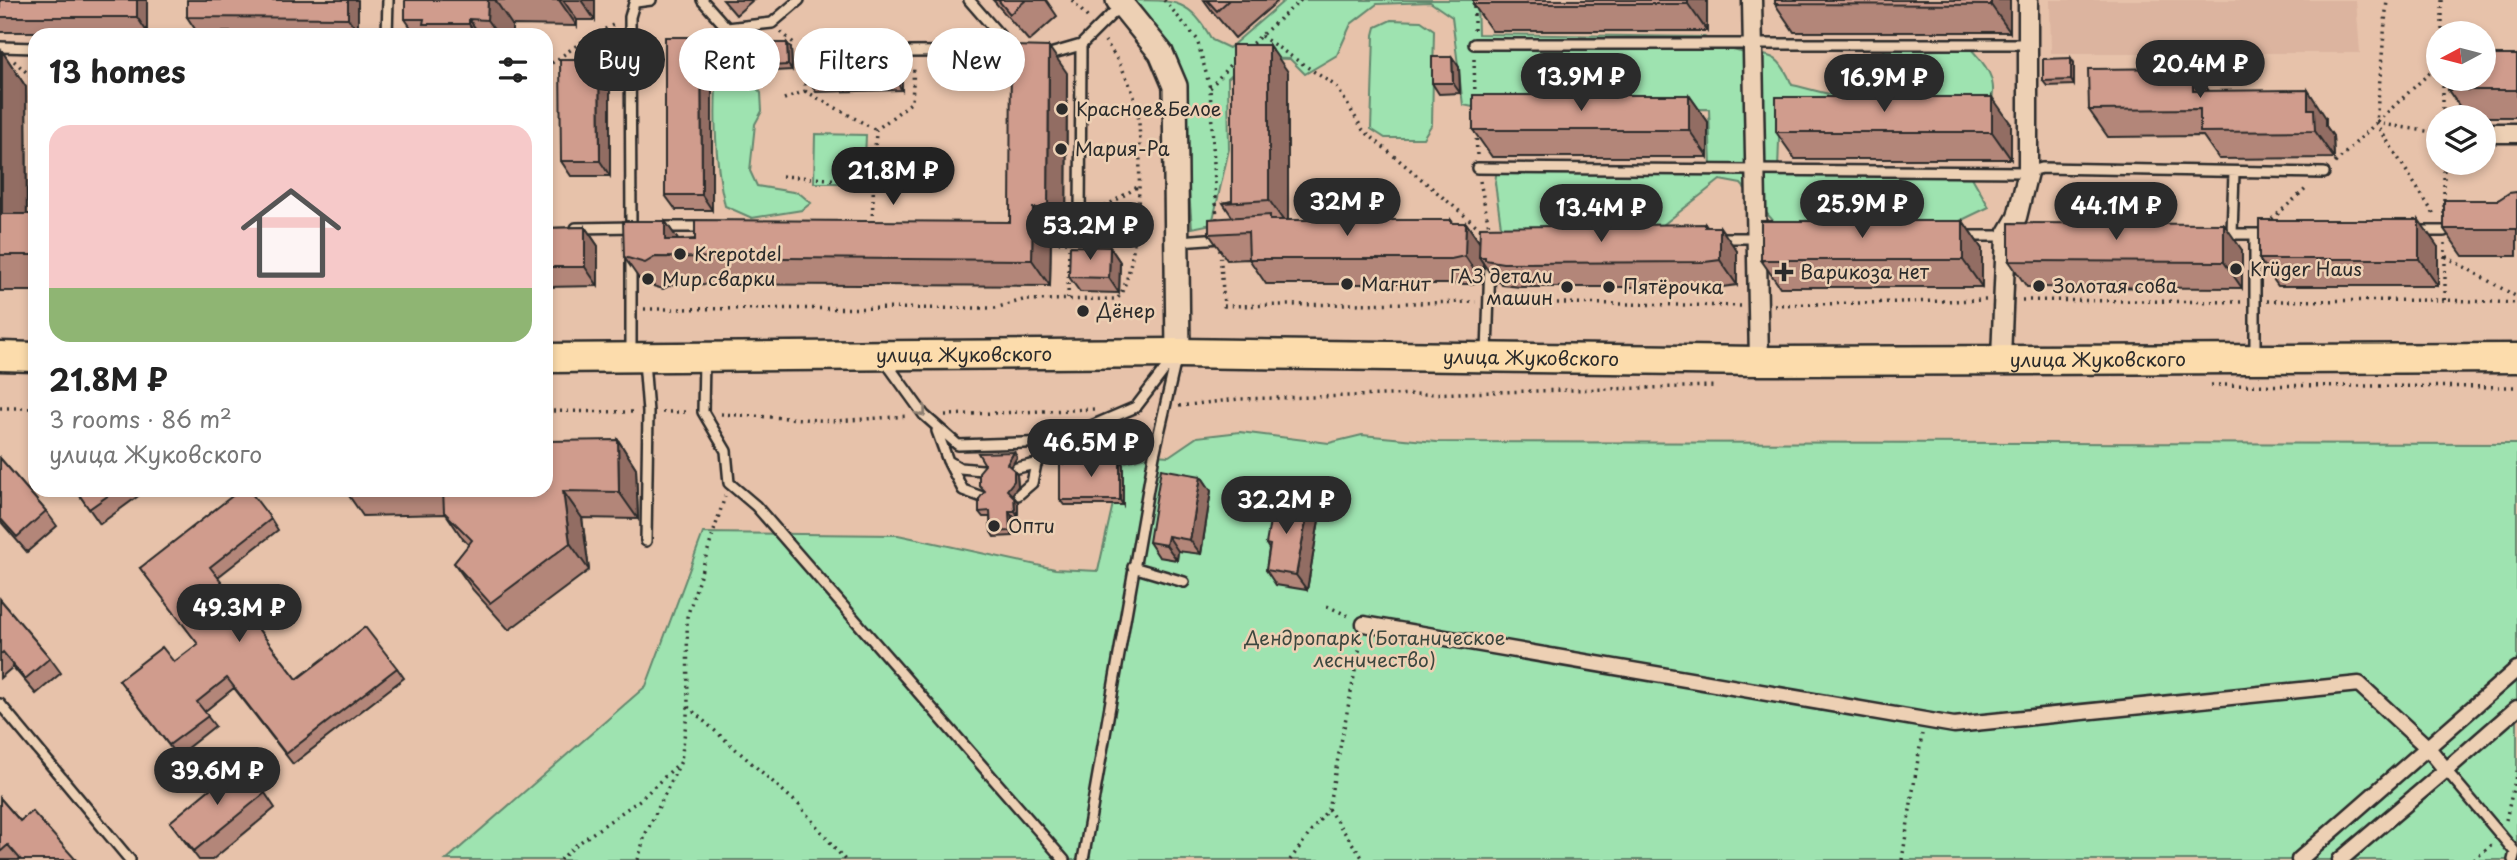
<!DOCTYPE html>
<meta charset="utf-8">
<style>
body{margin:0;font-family:"Playpen Sans",sans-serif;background:#f6f6f6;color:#222;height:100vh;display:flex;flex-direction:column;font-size:26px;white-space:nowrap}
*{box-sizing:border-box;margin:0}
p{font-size:23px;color:#767676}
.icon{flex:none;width:38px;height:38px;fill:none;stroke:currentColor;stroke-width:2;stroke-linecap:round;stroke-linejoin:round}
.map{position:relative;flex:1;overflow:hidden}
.details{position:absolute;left:28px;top:28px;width:525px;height:469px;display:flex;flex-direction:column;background:#fff;border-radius:21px;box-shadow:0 4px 10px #0003}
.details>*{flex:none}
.top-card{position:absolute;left:574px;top:28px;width:665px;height:63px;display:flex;gap:14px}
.needle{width:46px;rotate:263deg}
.controls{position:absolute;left:2426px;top:21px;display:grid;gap:14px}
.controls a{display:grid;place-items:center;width:70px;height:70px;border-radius:50%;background:#fff;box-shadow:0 4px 10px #0003;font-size:35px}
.price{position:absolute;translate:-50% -60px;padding:0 16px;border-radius:24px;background:#2b2b2b;color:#fff;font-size:23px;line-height:46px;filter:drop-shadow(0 2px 4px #0008)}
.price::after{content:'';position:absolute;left:50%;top:42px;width:21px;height:16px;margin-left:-10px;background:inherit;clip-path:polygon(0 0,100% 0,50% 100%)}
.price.selected{background:#222;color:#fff}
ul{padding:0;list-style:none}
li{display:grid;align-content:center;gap:14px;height:371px;padding:0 21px}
li span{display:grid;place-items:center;height:217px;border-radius:21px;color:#555}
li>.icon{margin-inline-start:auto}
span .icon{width:126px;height:126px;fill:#fffc;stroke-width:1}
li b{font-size:30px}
h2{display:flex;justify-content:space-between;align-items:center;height:84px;padding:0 21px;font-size:30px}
.tag{padding:0 24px;border-radius:32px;background:#fff;box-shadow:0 4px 10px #0003;font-size:24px;line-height:63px}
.tag.selected{background:#2b2b2b;color:#fff}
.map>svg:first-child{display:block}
.built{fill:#dcb49f}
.green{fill:#9ee3b0;stroke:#64876e;stroke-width:2}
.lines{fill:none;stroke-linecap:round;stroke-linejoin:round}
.service-casing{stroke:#2b2b2b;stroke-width:14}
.pedestrian-casing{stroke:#2b2b2b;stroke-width:19}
.minor-casing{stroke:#2b2b2b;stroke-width:23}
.tertiary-casing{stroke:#2b2b2b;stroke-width:28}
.primary-casing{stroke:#2b2b2b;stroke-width:33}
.path{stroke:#2b2b2b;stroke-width:3.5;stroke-dasharray:2 5;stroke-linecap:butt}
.service{stroke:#edd0b4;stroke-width:9}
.pedestrian{stroke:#edd0b4;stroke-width:14}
.minor{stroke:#edd0b4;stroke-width:18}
.tertiary{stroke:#edd0b4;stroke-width:23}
.primary{stroke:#fcdcac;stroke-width:28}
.wall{fill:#b38679;stroke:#2b2b2b;stroke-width:2}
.shaded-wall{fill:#926d63;stroke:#2b2b2b;stroke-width:2}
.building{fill:#d09c8d;stroke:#2b2b2b;stroke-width:2}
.oneway{stroke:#8c7e70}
.poi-dot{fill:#2b2b2b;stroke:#edd0b4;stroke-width:2.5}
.labels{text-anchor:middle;stroke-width:5;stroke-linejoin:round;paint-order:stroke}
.poi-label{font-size:19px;fill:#2b2b2b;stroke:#edd0b4;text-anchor:start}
.street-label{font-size:19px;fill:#2b2b2b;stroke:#edd0b4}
.park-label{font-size:19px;fill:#3c473f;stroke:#edd0b4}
</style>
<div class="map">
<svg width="2517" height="860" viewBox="0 0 2517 860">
<rect width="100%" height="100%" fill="#e7c2aa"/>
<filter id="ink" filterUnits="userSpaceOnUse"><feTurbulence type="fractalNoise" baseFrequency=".0143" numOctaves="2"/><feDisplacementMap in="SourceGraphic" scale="14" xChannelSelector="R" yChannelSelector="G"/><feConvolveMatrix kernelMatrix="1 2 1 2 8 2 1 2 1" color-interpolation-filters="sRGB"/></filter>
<g filter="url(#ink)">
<!-- built -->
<path class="built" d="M2050 0H2356L2360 53H2051Z"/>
<!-- green -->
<path class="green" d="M1128 0C1177 0 1190 0 1212 40L1229 48 1285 0H1477L1478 34 1704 37C1713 41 1721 47 1730 49 1764 61 1775 43 1792 85 1810 88 1860 107 1873 91 1881 82 1882 60 1885 48L1966 44C1985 63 2000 80 1990 108L1780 111 1778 170 1969 172 1989 207 1937 232H1783L1741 184 1720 180 1654 232 1502 234 1495 183 1497 168H1711L1709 109 1492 111 1463 105 1452 17 1430 2 1377 4 1351 24 1337 55 1305 74 1290 59 1250 58 1228 78 1229 149 1212 224 1192 228 1180 81Z
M1391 20 1421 21 1434 30 1432 124 1423 138H1385L1371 129 1374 35 1376 27Z
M733 51 743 56 750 80 761 93 762 111 755 124 750 171 757 186 799 193 811 203 802 210 752 218 725 206C714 160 713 101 719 55Z
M815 134 866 135 864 183H814Z
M1240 432 1329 443 1362 435 1436 442 2517 444V860H446L646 686 703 533 898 535 1055 569 1098 571 1122 463 1154 455 1169 456 1197 437Z"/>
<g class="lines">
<!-- service casing -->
<g class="service-casing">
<path id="service" d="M702 0 727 28 772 23 799 0
M969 0 1016 54
M636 2 651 0
M387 35 388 0
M1474 44H2027
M0 47 35 48
M805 53 1014 51
M1043 56 1081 45 1120 6
M1477 168 2028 172 2042 168 2324 173
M1080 221 1081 45
M660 227H705
M576 228 635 227
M631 231 630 17 635 0
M2418 231H2444
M2222 234H2271
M2232 234 2234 172
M2255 235V355
M1963 236H2008
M1718 238H1760
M1179 241 1221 238
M631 259V353
M1487 353 1490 262
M704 359 703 412 726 451 729 483 756 506 1064 860
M644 361 648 412 646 541
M885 361 924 415 958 445 1054 442 1136 407 1172 360
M937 431 948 461 960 468 982 470
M949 463 963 490 982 497
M1017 468 1036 464 1054 442
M1018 495 1032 483 1036 464
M1133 567 1184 582
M0 704 130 860
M2446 770 2515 852 2513 860
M1083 860 1154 455 1177 355"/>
</g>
<!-- pedestrian casing -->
<g class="pedestrian-casing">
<path id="pedestrian" d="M1364 624 1954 725 2359 684 2428 748 2446 770 2517 708
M2299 860 2517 669
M2340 860 2446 770"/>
</g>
<!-- minor casing -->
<g class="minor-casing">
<path id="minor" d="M1752 0 1759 361
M2483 133H2517
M2001 358 2006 236 2017 217 2028 172V0"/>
</g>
<!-- tertiary casing -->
<g class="tertiary-casing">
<path id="tertiary" d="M1118 0 1161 53 1175 86 1178 353"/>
</g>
<!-- primary casing -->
<g class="primary-casing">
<g id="primary">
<path d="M0 356 35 357"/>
<path id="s1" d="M546 358 1178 353 1759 361 2517 358"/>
</g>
</g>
<!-- path -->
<path class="path" d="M1072 0 1088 18
M1164 0 1197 39 1210 88 1217 221
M2442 0V33
M1474 30V0
M781 32 796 45
M1261 36 1337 87 1363 130 1483 231
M1247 48 1301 0
M1474 59 1475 96
M14 61 35 80
M546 67 586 39 615 24
M2443 79V117
M1210 88 1234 60
M805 91 876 130
M784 99 805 91V66
M2377 122 2438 65
M2376 123 2435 216
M2376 123 2438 133
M1476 132 1477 156
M2335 163 2376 123 2387 0
M2444 163V218
M782 176 874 182
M1480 181 1490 232
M1093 214 1139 186
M2272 219 2308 187
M872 222 876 130 912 102 914 66
M1051 242H1069
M2445 243V256L2517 297
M1220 250 1224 306 1476 302
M1068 299 1069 242 1080 235
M2022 300 2242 302
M2445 300V256
M2267 301 2445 300 2517 303
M1501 302 1742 306
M1774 305 1986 300
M644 309 995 308 1023 300 1117 299C1139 276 1143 147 1138 114 1134 88 1120 62 1105 41
M2211 385 2517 387
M1179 406 1239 399 1717 386
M0 408H35
M546 411 633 412
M662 412H689
M721 414 835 421 909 416
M945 415 1095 409
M1327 606 1351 617
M688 707 799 805 845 860
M1328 809 1364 860
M2506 820 2517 771
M560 860 576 845 641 799 677 765
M638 860 645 835 681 761 688 707 687 617 725 496
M1290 860 1328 809 1361 641
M1902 860 1922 734
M2474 860 2492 844"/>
<!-- service -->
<use href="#service" class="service"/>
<!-- pedestrian -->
<use href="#pedestrian" class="pedestrian"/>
<!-- minor -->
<use href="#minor" class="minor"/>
<!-- tertiary -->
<use href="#tertiary" class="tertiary"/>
<!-- primary -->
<use href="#primary" class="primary"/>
</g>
<!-- wall -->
<path class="wall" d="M0 0H147V32H0Z
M358 0V32H197L187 17Z
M405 0H595V20H577V26L512 25V35H416L405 19Z
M723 0H753L736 15Z
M993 0H1046L1057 16 1029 41Z
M1204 0H1279L1235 38 1212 11Z
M1707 0V31H1492L1473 4Z
M2010 0V32H1794L1775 4Z
M787 43 791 48 792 70 774 71 770 66Z
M0 51H2L26 87 27 214 35 217V291H0Z
M712 51V210H676L665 195Z
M894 53 901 63 902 90 816 92 809 81Z
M2517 55V117H2467L2448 90Z
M1452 57 1459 67 1460 93 1439 94 1432 83Z
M599 59 610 74V176H571L561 161Z
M2074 63V85L2047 86 2043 81Z
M1288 72V220H1451L1453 223H1466L1480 243 1707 227 1737 251V285L1722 287H1520L1502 285 1500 282H1496L1483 263 1482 282 1469 284H1266L1249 259 1227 260 1209 234 1233 218 1223 203 1232 201Z
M1067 73 1066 234H1051L1050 286 673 284 663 289 642 283 624 257 665 221 678 240 1010 222Z
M2209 91 2326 118V126L2333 136 2334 158 2219 159 2203 136 2108 137 2089 110Z
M1689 95 1708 122V157H1492L1473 130Z
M2011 124V159H1795L1776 132Z
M2517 192V256H2463L2444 229 2498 200Z
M1963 221 1982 249V287H1780L1761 260Z
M585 227 598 246V286L546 287V228Z
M1110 247 1120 262 1119 293 1080 292 1069 277Z
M2438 247V286H2278L2259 259Z
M2242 250V288L2027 287 2009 261Z
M618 440 636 468 638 519 582 518 589 570 509 630 473 590 454 563 469 545 463 539 446 514 363 516 345 490H546Z
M1014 452 1017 457 1011 467 1017 475 1018 486 1012 494 1018 502V516H1012L1013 536 994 537 991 532 990 517H983L979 512 985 492 979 485Z
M0 458 46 511 57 526 27 552 0 521Z
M1112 459H1120L1123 465V505H1064L1060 500 1077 464Z
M1201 476 1211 491 1201 554 1178 551 1177 560 1159 557 1149 542Z
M76 490H138L141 494 100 524Z
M1309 505 1319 520 1307 590 1276 585 1266 570 1269 549 1266 544Z
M271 519 278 530 218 577 297 679 397 668 404 678 293 764 234 688 204 712 215 726 177 756 119 680 174 662 198 644 140 568Z
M0 599 50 658 61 673 36 694 13 667 0 678Z
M265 793 275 808 212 860H199L170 822Z
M0 798 20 821 76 860H0Z"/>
<!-- shaded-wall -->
<path class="shaded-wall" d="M137 0H147V32L137 17Z
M348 0H358V32L348 18Z
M488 0H495L512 25V35H498L487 20Z
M559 0H563L577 20V26Z
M581 0H595V20Z
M1688 0H1707V31L1688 4Z
M1991 0H2010V32L1991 5Z
M469 19 480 35H476L469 24Z
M701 37 712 51V210L702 195Z
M787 43 791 48 792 70 788 65Z
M1269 45 1288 72V227L1269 200Z
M1049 47 1067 73 1066 234 1048 208Z
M2 51 26 87 27 250 2 214Z
M894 53 901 63 902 90 895 80Z
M1452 57 1459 67 1460 93 1453 83Z
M2071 58 2074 63V85L2071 80Z
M599 59 610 74V176L600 161Z
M2193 68 2212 95 2193 91Z
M2308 90 2326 118V126L2333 136 2334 158 2315 131 2308 109Z
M1689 95 1708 122V157L1689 130Z
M1992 97 2011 124V159L1992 132Z
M1033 208 1051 234 1050 286 1032 260Z
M34 214 35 217V257L34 255Z
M1451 220 1465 241 1466 223 1484 249 1479 257 1483 263 1482 282 1465 256 1451 223Z
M2419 220 2438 247V286L2419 259Z
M665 221 683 247 665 240Z
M1963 221 1982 249V287L1963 260Z
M1705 224 1720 245V227L1737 251V285L1720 260 1705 227Z
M2224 224 2242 250V288L2224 262Z
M585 227 598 246V286L585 267Z
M1110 247 1120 262 1119 293 1109 278Z
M618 440 636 468 638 519 619 492Z
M1014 452 1017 457 1010 469 1007 464Z
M1120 459 1123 465V505L1120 500Z
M1014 470 1017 475 1018 486 1011 496 1007 490Z
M1201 476 1211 491 1201 554 1190 540Z
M563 491 582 518 589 570 570 543Z
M1014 497 1018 502V516L1015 511Z
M1309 505 1319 520 1307 590 1296 575Z
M1009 511 1012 516 1013 536 1010 531Z
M1168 536 1178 551 1177 560 1166 545Z"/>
<!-- building -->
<path class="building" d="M0 0H137V17H0Z
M187 0H348V18L187 17Z
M405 0H488L487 20 469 19V24H423L424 19H405Z
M998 0H1026L1010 14Z
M1207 0H1229L1217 11Z
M1473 0H1688V4H1473Z
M1775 0H1991V5L1775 4Z
M665 37H701L702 195H665Z
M769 43H787L788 65 770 66Z
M1232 45H1269V200L1223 203 1232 201Z
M1011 46 1049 47 1048 208H1033L1032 260 655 257 645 263 624 257 623 221H665V240H695V220L1010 222Z
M0 51H2V214H34V255H0Z
M894 53 895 80 809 81 808 54Z
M2483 55H2517V90H2448V79H2483Z
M1432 57H1452L1453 83H1432Z
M2071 58V80L2043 81V59Z
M560 59H599L600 161H561Z
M2193 68V91L2308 90V109H2314L2315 131 2200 132V109L2089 110 2088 69Z
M1473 95H1689V130H1473Z
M1776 97H1992V132H1776Z
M2517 192V229H2444V200H2498L2509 193Z
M1270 215V220H1451V223H1466L1465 256 1451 259H1249L1248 232 1209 234V219Z
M2259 220H2419V259H2259Z
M1761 221H1963V260H1761Z
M2009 223 2224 224V262L2009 261Z
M1705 224V227H1720V260L1705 262 1503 263 1485 260V257H1479L1480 227Z
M585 227V267H546V228Z
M1070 246 1110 247 1109 278 1069 277Z
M618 440 619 492 563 491 570 543 490 603 454 563 472 540 444 512 443 490H546V441Z
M1014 452 1007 464 1014 470V481L1007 490 1014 497 1015 511H1009L1010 531 991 532 990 511 979 512V499L985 491 979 485V472L985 465 978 453Z
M1109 454V459H1120V500H1060V464H1077L1076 455Z
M0 458 46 511 17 537 0 518Z
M1161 469 1201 476 1190 540 1168 536 1166 545 1149 542Z
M76 490H116L89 509Z
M240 490H249L271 519 210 567 297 679 365 627 397 668 286 754 227 678 197 702 208 716 169 745 119 680 162 647 174 662 198 644 140 568Z
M1274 499 1309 505 1296 575 1266 570 1270 545 1266 544Z
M0 599 50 658 25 679 3 652 0 655Z
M240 764 265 793 194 851 170 822Z
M0 798 20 821 32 811 76 860H21L8 845 0 852Z"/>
<!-- one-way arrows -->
<defs><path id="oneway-chevron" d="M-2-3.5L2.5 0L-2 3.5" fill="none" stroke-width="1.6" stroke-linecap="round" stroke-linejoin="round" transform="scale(1.75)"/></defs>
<use class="oneway" href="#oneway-chevron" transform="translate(922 412) rotate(52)"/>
</g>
<!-- markers -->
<g class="poi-dot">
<circle cx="1062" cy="109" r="7"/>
<circle cx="1061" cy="149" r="7"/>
<circle cx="680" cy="254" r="7"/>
<circle cx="2236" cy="269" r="7"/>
<path d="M1780.5 261.5h7v7h7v7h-7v7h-7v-7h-7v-7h7z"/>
<circle cx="648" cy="279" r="7"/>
<circle cx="1347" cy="284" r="7"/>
<circle cx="2039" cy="286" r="7"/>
<circle cx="1567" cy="287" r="7"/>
<circle cx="1609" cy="287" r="7"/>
<circle cx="1083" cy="311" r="7"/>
<circle cx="994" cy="526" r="7"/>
</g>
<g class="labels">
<!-- poi labels -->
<g class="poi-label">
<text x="1076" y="116">Красное&amp;Белое</text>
<text x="1075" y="156">Мария-Ра</text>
<text x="694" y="261">Krepotdel</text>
<text x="2250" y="276">Krüger Haus</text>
<text x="1800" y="279">Варикоза нет</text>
<text x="1553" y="283" text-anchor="end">ГАЗ детали<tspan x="1553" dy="22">машин</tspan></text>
<text x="662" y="286">Мир сварки</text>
<text x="1361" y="291">Магнит</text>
<text x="2053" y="293">Золотая сова</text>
<text x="1623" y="294">Пятёрочка</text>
<text x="1097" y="318">Дёнер</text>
<text x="1008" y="533">Опти</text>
</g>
<!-- street labels -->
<g class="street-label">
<text dy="7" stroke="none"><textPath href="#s1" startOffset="418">улица Жуковского</textPath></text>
<text dy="7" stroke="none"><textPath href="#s1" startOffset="985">улица Жуковского</textPath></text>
<text dy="7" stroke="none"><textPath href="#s1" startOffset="1552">улица Жуковского</textPath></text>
</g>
<!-- park labels -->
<g class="park-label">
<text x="1375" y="645">Дендропарк (Ботаническое<tspan x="1375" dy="22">лесничество)</tspan></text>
</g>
</g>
</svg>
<div class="controls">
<a><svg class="needle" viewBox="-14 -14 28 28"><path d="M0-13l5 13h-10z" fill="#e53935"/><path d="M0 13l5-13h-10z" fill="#767676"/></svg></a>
<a><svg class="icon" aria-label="layers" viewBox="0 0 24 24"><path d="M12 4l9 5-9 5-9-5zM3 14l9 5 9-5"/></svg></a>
</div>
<b class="price" style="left:2200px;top:100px">20.4M ₽</b>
<b class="price" style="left:1581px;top:113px">13.9M ₽</b>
<b class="price" style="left:1884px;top:114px">16.9M ₽</b>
<b class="price selected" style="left:893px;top:207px">21.8M ₽</b>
<b class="price" style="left:1347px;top:238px">32M ₽</b>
<b class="price" style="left:1862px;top:240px">25.9M ₽</b>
<b class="price" style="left:2116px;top:242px">44.1M ₽</b>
<b class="price" style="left:1601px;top:244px">13.4M ₽</b>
<b class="price" style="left:1090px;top:262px">53.2M ₽</b>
<b class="price" style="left:1091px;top:479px">46.5M ₽</b>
<b class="price" style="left:1286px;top:536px">32.2M ₽</b>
<b class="price" style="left:239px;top:644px">49.3M ₽</b>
<b class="price" style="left:217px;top:807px">39.6M ₽</b>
<div class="top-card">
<a class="tag selected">Buy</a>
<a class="tag">Rent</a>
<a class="tag">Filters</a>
<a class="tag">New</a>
</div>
<section class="details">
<h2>13 homes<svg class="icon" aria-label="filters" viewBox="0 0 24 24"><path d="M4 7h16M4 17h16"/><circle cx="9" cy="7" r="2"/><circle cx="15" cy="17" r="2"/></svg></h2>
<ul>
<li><span style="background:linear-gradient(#f6c9c9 75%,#8fb573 0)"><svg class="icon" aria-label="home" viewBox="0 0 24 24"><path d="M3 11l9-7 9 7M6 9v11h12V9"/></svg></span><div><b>21.8M ₽</b><p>3 rooms · 86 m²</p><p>улица Жуковского</p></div></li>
</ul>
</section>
</div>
